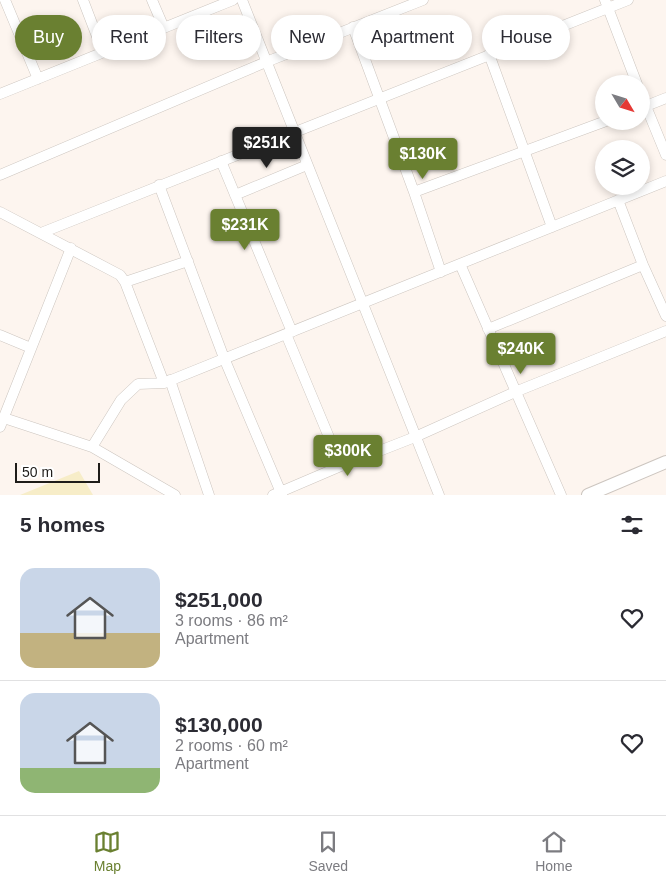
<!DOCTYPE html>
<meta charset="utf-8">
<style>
body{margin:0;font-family:Helvetica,sans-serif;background:#f7f7f7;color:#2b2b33;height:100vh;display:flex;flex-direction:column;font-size:19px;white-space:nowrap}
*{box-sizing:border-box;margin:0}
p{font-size:16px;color:#7c7c81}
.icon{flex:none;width:28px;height:28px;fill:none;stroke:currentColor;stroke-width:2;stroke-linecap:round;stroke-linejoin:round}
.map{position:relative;height:495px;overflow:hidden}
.drawer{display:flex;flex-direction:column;background:#fff;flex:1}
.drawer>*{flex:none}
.guide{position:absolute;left:15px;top:15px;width:636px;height:45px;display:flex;gap:10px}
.needle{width:32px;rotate:128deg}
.controls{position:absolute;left:595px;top:75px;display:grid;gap:10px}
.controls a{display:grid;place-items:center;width:55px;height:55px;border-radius:50%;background:#fff;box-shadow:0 2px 8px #0003;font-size:25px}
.scale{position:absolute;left:15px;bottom:12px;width:85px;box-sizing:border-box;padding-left:5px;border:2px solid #1e1c19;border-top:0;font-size:14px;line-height:18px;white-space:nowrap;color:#1e1c19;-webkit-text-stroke:4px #fff;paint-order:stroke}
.price{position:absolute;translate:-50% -42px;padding:0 11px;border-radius:5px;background:#6a8031;color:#fff;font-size:16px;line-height:32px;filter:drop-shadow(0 1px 2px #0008)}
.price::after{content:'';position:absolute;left:50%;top:30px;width:15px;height:11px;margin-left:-8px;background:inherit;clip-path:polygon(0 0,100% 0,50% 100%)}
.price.on{background:#222;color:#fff}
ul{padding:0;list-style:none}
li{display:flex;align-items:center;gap:15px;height:125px;padding:0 20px}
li+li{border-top:1px solid #e1e1e2}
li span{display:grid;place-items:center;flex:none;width:140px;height:100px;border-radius:15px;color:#555}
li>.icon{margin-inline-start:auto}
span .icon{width:60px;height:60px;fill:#fffc;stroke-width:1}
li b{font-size:21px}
h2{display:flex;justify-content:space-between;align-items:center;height:60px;padding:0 20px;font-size:21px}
.chip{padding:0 18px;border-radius:22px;background:#fff;box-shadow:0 2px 8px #0003;font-size:18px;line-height:45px}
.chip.on{background:#6a8031;color:#fff}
.dock{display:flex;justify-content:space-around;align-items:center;height:70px;border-top:1px solid #e1e1e2;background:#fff;font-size:14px;color:#7c7c81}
.dock a{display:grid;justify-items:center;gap:2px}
.dock .on{color:#6a8031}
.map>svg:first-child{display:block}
.sand{fill:#f7edc8}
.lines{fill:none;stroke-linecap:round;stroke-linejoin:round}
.minor-casing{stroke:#ccc5bf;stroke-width:11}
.tertiary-casing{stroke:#ccc5bf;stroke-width:14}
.minor{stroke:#fff;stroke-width:10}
.tertiary{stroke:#fff;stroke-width:12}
</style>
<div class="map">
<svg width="666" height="495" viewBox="0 0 666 495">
<rect width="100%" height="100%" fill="#fdf5ef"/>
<!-- sand -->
<path class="sand" d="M79 471 93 495H20Z"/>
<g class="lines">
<!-- minor casing -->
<g class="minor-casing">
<path id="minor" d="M5 0 38 79
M83 0 103 52
M152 0 164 28
M242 0 439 495
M605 0 637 84
M353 27 414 192 441 272
M489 54 552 227
M0 94 233 0
M641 94 666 155
M641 108 666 98
M221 161 292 332
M0 175 266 62 423 0
M159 185 224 358 282 495
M414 192 606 121
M235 195 307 165
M618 200 643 265 666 316
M0 212 120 275 125 282 164 383
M41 233 628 0
M460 264 561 495
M125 282 188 261
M488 329 643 265
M286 334 341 466
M0 335 31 348
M170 380 209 495
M4 418 92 447 175 495
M0 427 71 248
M92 447 121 400 138 384 164 383 666 181
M273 495 341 466 415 437 515 392 666 331"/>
</g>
<!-- tertiary casing -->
<g class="tertiary-casing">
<path id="tertiary" d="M588 495 666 462"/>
</g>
<!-- minor -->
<use href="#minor" class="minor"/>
<!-- tertiary -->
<use href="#tertiary" class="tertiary"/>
</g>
</svg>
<div class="controls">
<a><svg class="needle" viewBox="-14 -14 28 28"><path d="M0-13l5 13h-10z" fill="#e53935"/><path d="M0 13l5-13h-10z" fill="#7c7c81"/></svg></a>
<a><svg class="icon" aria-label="layers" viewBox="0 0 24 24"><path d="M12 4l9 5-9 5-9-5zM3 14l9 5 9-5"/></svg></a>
</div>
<div class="scale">50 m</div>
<b class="price on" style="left:267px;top:169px">$251K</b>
<b class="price" style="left:423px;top:180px">$130K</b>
<b class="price" style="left:245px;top:251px">$231K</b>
<b class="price" style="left:521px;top:375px">$240K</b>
<b class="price" style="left:348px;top:477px">$300K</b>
<div class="guide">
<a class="chip on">Buy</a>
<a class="chip">Rent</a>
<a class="chip">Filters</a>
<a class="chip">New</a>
<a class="chip">Apartment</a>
<a class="chip">House</a>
</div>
</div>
<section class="drawer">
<h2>5 homes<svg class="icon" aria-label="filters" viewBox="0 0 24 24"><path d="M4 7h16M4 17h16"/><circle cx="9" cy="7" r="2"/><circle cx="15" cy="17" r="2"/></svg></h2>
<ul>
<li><span style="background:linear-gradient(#c9d6e8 65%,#c2b280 0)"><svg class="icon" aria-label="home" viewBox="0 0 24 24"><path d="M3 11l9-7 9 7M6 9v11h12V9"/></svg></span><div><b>$251,000</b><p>3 rooms · 86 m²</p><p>Apartment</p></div><svg class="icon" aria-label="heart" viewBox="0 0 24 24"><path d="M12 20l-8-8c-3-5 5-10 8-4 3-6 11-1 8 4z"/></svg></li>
<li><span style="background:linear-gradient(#c9d6e8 75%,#8fb573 0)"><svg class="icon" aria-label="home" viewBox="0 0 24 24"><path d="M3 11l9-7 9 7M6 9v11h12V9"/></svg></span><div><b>$130,000</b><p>2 rooms · 60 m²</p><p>Apartment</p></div><svg class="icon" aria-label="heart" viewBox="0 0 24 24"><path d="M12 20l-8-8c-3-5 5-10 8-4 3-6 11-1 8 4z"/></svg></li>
</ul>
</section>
<nav class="dock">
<a class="on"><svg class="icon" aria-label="map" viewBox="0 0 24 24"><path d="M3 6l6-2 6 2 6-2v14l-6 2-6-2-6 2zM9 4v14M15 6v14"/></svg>Map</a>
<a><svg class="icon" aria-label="saved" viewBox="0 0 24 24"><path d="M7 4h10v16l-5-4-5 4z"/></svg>Saved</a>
<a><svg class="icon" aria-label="home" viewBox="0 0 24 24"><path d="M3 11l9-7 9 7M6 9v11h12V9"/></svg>Home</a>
</nav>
